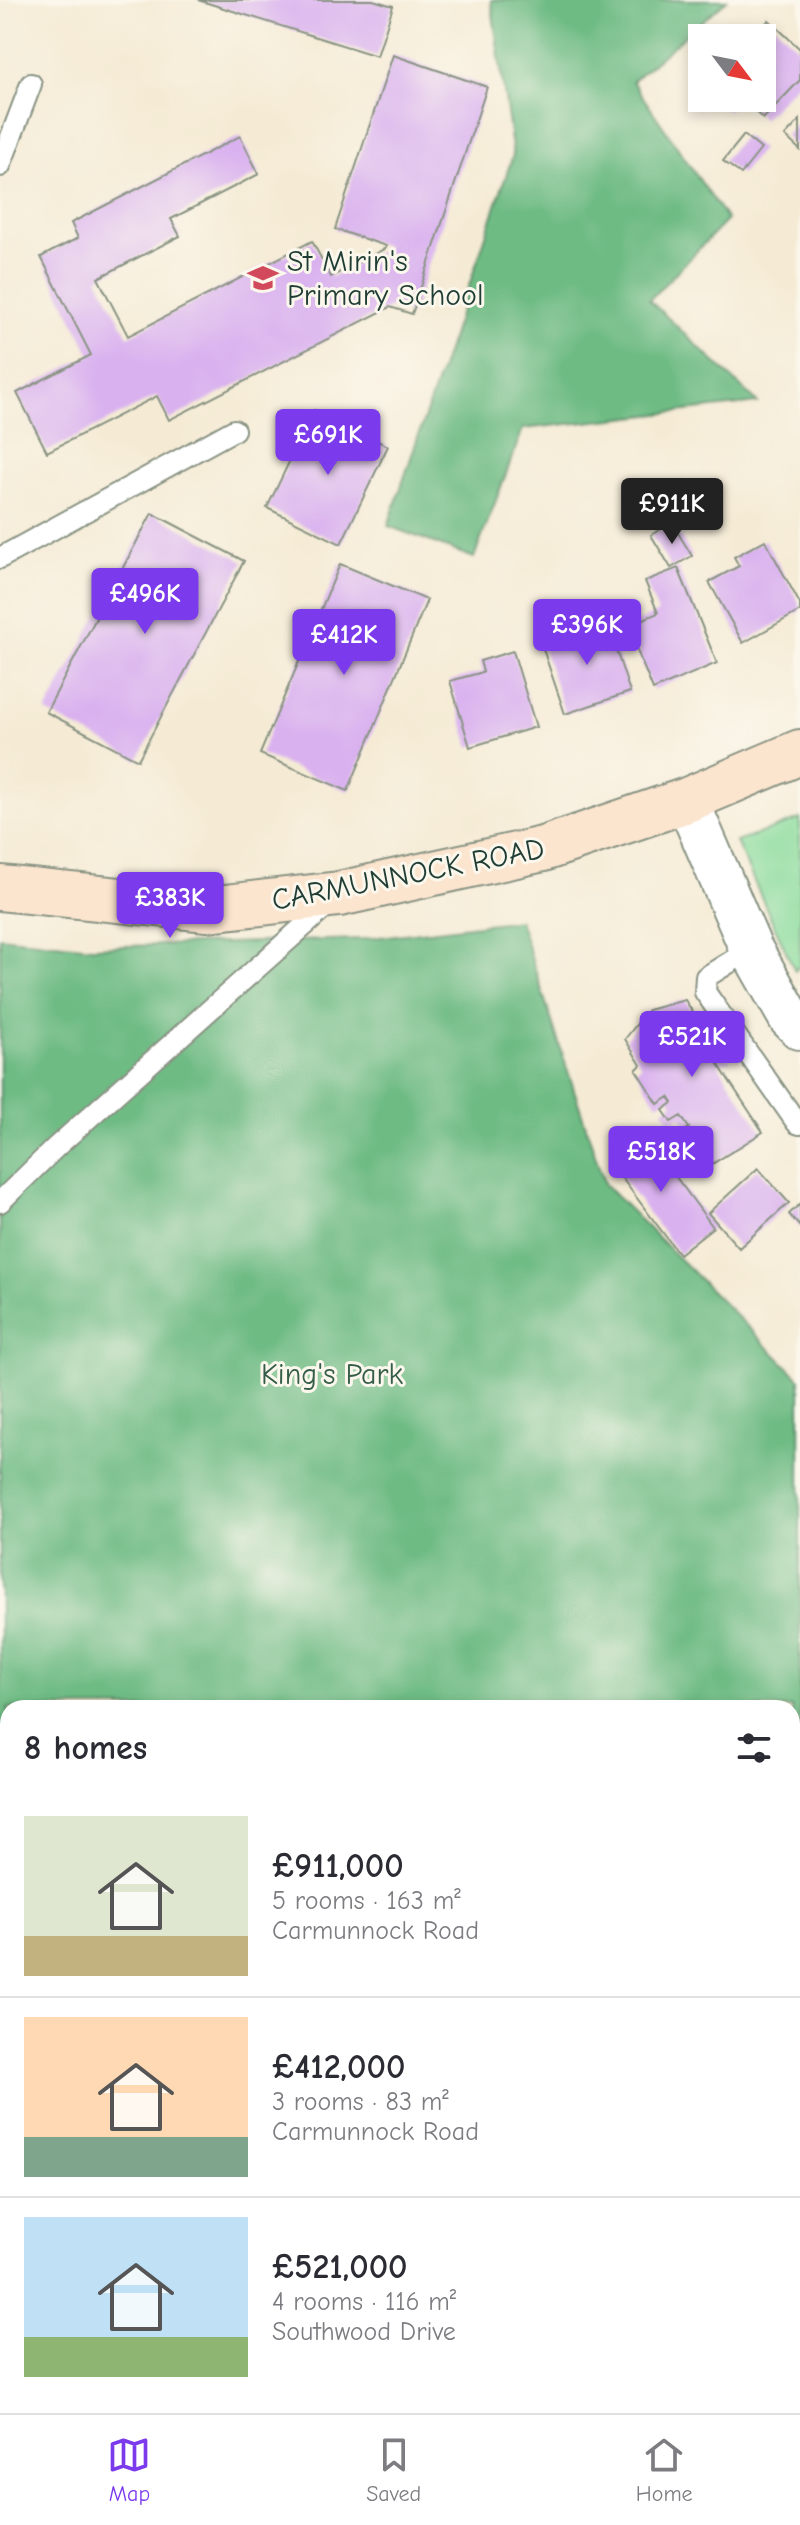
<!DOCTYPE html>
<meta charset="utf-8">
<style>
body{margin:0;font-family:"Comic Neue",sans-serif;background:#f7f7f7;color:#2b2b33;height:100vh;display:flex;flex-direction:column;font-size:30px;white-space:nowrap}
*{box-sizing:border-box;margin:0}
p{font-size:26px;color:#7c7c81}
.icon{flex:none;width:44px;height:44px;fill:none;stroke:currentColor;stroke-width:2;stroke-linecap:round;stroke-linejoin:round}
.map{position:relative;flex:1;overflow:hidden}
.drawer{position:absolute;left:0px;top:1700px;width:800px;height:714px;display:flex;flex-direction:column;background:#fff;border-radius:24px 24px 0 0;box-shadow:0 4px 12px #0003}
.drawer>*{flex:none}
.needle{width:52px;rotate:122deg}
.tools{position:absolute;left:688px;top:24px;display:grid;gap:16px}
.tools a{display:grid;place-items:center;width:88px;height:88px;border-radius:0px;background:#fff;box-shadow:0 4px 12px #0003;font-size:40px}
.price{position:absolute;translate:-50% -68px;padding:0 18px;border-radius:8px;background:#7c3aed;color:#fff;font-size:26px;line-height:52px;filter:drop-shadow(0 2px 4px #0008)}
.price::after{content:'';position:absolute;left:50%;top:48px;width:24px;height:18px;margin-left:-12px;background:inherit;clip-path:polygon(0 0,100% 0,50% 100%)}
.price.on{background:#222;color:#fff}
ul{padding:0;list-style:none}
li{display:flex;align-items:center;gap:24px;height:200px;padding:0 24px}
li+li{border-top:2px solid #e1e1e2}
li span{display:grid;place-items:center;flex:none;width:224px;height:160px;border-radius:0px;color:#555}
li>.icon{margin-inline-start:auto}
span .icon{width:96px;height:96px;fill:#fffc;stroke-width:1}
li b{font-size:34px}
h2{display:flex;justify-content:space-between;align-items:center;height:96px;padding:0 24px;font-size:34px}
.menu{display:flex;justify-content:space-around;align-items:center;height:112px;border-top:2px solid #e1e1e2;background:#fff;font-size:22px;color:#7c7c81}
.menu a{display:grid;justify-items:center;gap:4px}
.menu .on{color:#7c3aed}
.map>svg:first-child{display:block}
.green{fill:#89db9c;stroke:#548c68;stroke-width:2}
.forest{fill:#6ebb84;stroke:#467c5c;stroke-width:2}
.building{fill:#d9b1ef}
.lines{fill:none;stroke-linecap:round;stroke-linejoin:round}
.service-casing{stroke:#8a9484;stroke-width:24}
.minor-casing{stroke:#8a9484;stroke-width:46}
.secondary-casing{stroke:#8a9484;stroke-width:48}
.service{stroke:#fff;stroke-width:20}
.minor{stroke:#fff;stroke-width:42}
.secondary{stroke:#fce5cf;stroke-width:44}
.labels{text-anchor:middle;stroke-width:6;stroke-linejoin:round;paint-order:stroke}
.poi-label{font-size:30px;fill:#1f3d34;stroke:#fbf7ec;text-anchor:start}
.street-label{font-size:30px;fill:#1f3d34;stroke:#fbf7ec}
.park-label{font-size:30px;fill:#345d49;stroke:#fbf7ec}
</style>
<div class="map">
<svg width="800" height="2413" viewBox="0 0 800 2413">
<rect width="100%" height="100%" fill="#fbf7ec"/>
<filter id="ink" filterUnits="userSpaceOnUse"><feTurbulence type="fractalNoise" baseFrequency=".0125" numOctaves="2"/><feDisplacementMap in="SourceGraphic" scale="16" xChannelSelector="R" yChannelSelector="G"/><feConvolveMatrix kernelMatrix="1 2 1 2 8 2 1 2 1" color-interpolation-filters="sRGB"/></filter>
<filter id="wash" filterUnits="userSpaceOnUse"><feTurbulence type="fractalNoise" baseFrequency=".006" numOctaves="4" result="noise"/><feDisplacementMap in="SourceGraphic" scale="32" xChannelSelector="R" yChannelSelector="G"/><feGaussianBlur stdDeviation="1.8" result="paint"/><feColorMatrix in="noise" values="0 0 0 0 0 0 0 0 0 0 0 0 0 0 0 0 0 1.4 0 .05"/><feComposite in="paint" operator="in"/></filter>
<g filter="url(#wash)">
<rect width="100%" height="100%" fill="#f5ebd5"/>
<!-- green -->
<path class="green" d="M800 819V965L795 971 736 842Z"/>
<!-- forest -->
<path class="forest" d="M491 0H727L632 81 727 220 649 300 758 403 523 429 474 558 388 526 513 155Z
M519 920 605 1185 800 1379V2413H561L566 2406H792V1708H8V2079L0 2078V937L92 947 363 939Z
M0 2185 8 2216V2406H16L15 2413H0Z"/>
<g id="blocks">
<!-- building -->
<path class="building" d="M198 0H373L393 6 377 56Z
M769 20 800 49V80L763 119 741 98H762V38H752Z
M393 55 487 87 412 314 390 307 169 420 157 396 47 452 17 393 91 355 41 257 78 238 71 223 240 136 259 174 171 219 180 236 98 278 128 336 312 241 331 277 386 248V246L335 229Z
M713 98H740L727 111Z
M800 120V150L785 136Z
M744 135 761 149 741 174 723 161Z
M314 410 388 446 341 544 267 508Z
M152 513 244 561 138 760 46 712Z
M672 523 692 556 671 568 651 535Z
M765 540 800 604V611L743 643 709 582 739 566 734 557Z
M340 564 427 600 348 791 260 754Z
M678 568 717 663 653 690 627 626 658 613 645 581Z
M605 617 630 692 565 714 543 649 575 638 572 628Z
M513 651 536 727 470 747 450 681 483 672 480 661Z
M685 1000 700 1023 703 1019 731 1061 718 1064 763 1132 712 1164 698 1142 691 1146 682 1132 689 1128 681 1116 671 1122 663 1110 673 1103 669 1097 658 1104 636 1070 641 1065 625 1039 648 1010Z
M644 1134 713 1227 679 1254 609 1161Z
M758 1168 789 1203 739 1248 708 1213Z
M800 1204V1227L789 1214Z"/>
</g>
</g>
<g filter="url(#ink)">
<use href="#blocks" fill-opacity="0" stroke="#8a9484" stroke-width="2"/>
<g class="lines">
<!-- service casing -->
<g class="service-casing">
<path id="service" d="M0 166 31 84
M0 558 234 430
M751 949 706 977 705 992 797 1123 800 1124
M0 1202 56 1147 332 901"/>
</g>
<!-- minor casing -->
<g class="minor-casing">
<path id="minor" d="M687 800 751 949 790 1018 800 1028"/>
</g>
<!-- secondary casing -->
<g class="secondary-casing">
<path id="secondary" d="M0 888 208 909 339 894 543 849 687 800 800 752"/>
</g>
<!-- service -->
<use href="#service" class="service"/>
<!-- minor -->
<use href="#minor" class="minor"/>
<!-- secondary -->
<use href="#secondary" class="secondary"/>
</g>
</g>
<!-- icons -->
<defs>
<g id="school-bare" transform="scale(2.4)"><path d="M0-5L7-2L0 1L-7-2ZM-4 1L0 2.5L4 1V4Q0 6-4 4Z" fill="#d1495b" stroke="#fbf7ec" stroke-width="2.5" paint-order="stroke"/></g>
</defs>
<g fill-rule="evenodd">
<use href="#school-bare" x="263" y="278"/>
</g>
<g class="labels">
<!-- poi labels -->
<g class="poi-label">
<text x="287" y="271">St Mirin's<tspan x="287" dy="34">Primary School</tspan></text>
</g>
<!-- street labels -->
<g class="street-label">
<text transform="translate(408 874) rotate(-11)" y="10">CARMUNNOCK ROAD</text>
</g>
<!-- park labels -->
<g class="park-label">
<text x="332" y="1384">King's Park</text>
</g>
</g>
</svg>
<div class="tools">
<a><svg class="needle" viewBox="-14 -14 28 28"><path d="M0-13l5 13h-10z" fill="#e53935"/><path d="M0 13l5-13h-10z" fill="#7c7c81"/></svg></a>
</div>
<b class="price" style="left:328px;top:477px">£691K</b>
<b class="price on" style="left:672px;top:546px">£911K</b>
<b class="price" style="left:145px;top:636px">£496K</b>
<b class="price" style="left:587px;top:667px">£396K</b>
<b class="price" style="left:344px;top:677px">£412K</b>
<b class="price" style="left:170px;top:940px">£383K</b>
<b class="price" style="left:692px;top:1079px">£521K</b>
<b class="price" style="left:661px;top:1194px">£518K</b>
<section class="drawer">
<h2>8 homes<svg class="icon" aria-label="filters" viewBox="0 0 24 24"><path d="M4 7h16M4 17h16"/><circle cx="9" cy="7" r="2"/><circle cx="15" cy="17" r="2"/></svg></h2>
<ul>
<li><span style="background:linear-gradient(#dfe7d0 75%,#c2b280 0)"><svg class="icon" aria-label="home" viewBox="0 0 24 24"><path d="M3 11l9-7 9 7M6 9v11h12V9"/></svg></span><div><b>£911,000</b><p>5 rooms · 163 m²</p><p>Carmunnock Road</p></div></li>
<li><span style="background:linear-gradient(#ffd9b3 75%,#7fa58c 0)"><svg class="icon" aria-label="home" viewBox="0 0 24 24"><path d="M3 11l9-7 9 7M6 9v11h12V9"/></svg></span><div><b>£412,000</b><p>3 rooms · 83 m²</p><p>Carmunnock Road</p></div></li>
<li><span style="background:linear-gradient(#bfe0f5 75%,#8fb573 0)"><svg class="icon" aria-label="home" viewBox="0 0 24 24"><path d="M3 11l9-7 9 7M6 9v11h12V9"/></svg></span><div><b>£521,000</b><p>4 rooms · 116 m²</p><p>Southwood Drive</p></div></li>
</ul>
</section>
</div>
<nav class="menu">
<a class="on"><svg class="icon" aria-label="map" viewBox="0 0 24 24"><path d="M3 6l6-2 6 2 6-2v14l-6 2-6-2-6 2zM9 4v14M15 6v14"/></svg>Map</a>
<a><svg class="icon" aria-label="saved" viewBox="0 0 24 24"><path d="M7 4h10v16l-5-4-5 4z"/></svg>Saved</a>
<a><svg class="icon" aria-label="home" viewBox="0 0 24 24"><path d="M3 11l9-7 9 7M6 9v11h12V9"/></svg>Home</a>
</nav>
